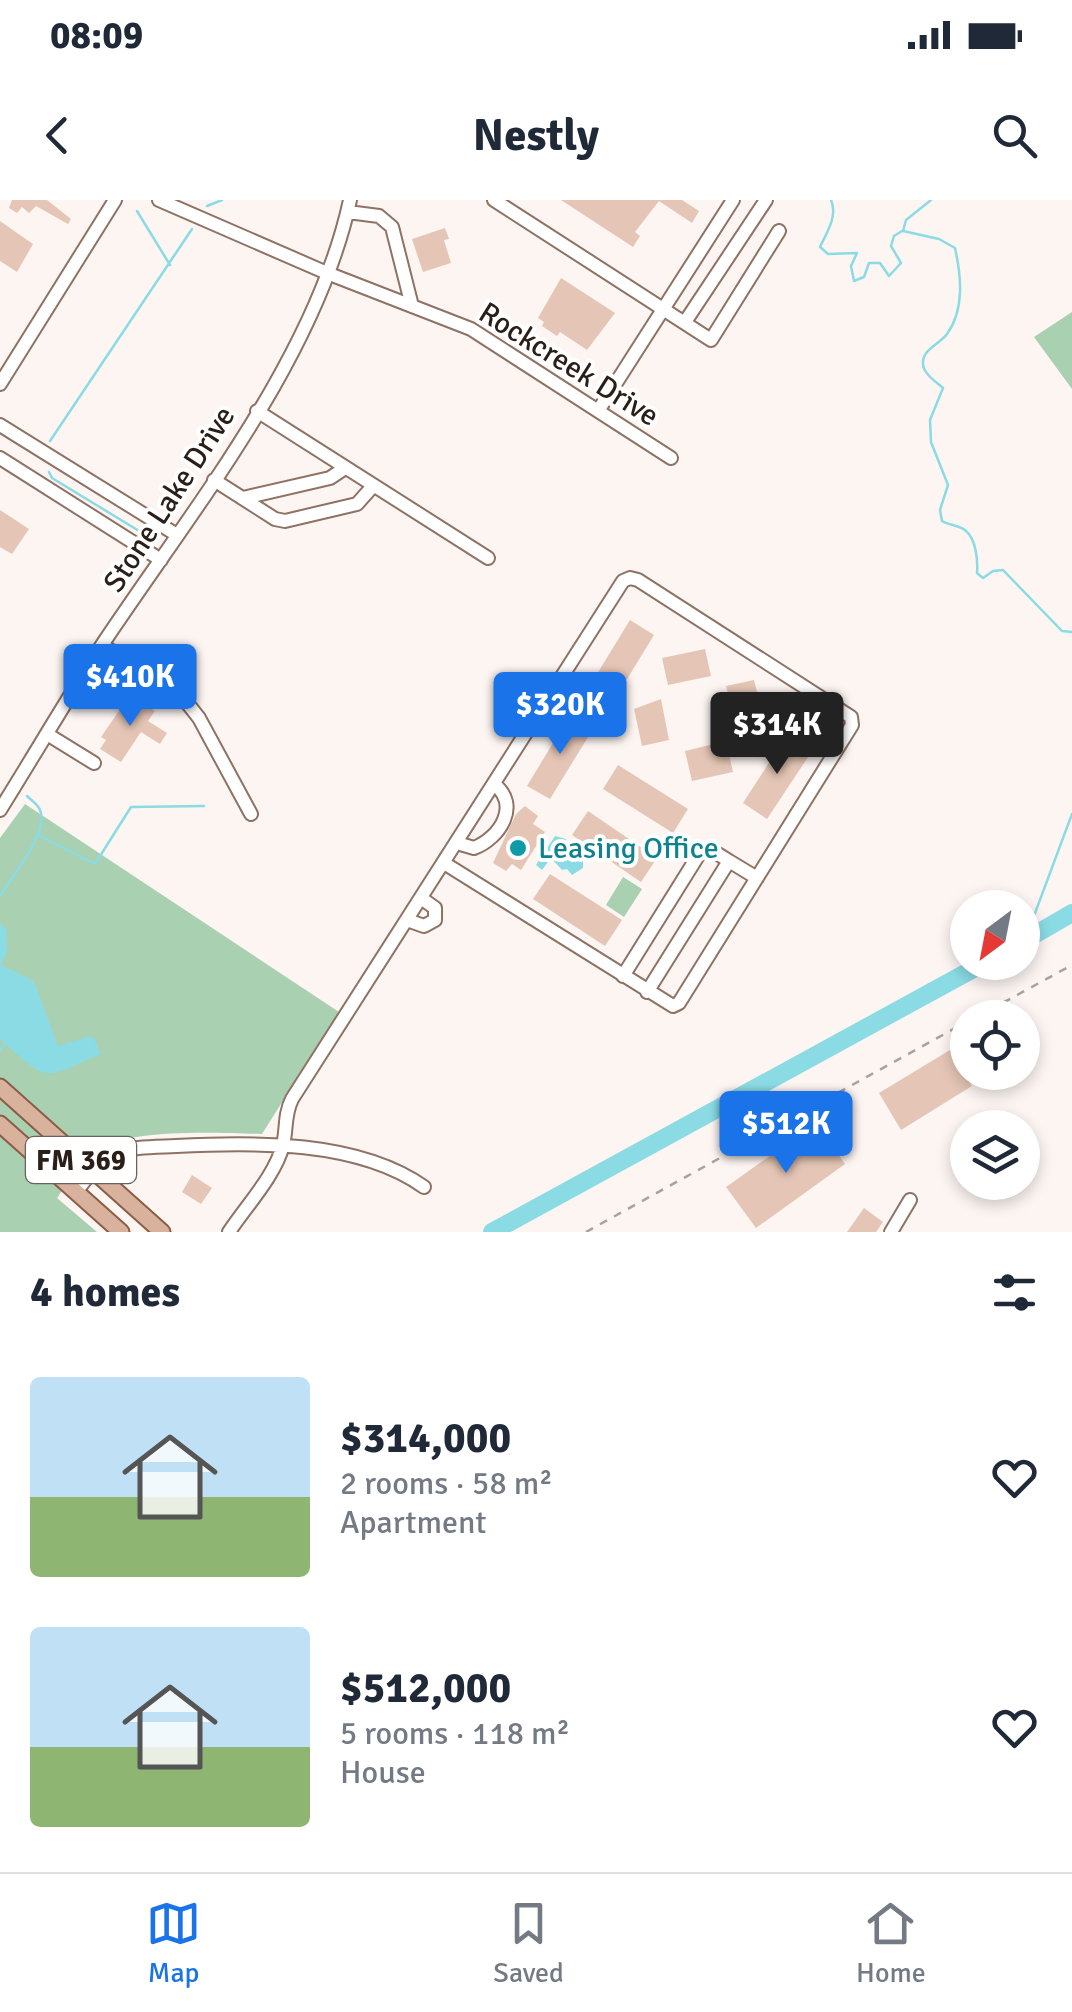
<!DOCTYPE html>
<meta charset="utf-8">
<style>
body{margin:0;font-family:Signika,sans-serif;background:#f2f2f3;color:#1f2937;height:100vh;display:flex;flex-direction:column;font-size:38px;white-space:nowrap}
*{box-sizing:border-box;margin:0}
p{font-size:32px;color:#747a83}
.icon{flex:none;width:55px;height:55px;fill:none;stroke:currentColor;stroke-width:2;stroke-linecap:round;stroke-linejoin:round}
.map{position:relative;height:1032px;overflow:hidden}
.side{display:flex;flex-direction:column;background:#fff;flex:1}
.side>*{flex:none}
.needle{width:65px;rotate:212deg}
.fabs{position:absolute;left:950px;top:690px;display:grid;gap:20px}
.fabs a{display:grid;place-items:center;width:90px;height:90px;border-radius:50%;background:#fff;box-shadow:0 5px 15px #0003;font-size:50px}
.price{position:absolute;translate:-50% -85px;padding:0 22px;border-radius:10px;background:#1a73e8;color:#fff;font-size:32px;line-height:65px;filter:drop-shadow(0 2px 5px #0008)}
.price::after{content:'';position:absolute;left:50%;top:60px;width:30px;height:22px;margin-left:-15px;background:inherit;clip-path:polygon(0 0,100% 0,50% 100%)}
.price.current{background:#222;color:#fff}
ul{padding:0;list-style:none}
li{display:flex;align-items:center;gap:30px;height:250px;padding:0 30px}
li span{display:grid;place-items:center;flex:none;width:280px;height:200px;border-radius:10px;color:#555}
li>.icon{margin-inline-start:auto}
span .icon{width:120px;height:120px;fill:#fffc;stroke-width:1}
li b{font-size:42px}
h2{display:flex;justify-content:space-between;align-items:center;height:120px;padding:0 30px;font-size:42px}
.status{display:flex;justify-content:space-between;align-items:center;height:70px;padding:0 50px;background:#fff;direction:ltr}
.status svg{height:28px;fill:currentColor}
header{display:flex;justify-content:space-between;align-items:center;height:130px;padding:0 30px;background:#fff;font-size:45px;font-weight:700}
.menu{display:flex;justify-content:space-around;align-items:center;height:140px;border-top:2px solid #e0e1e3;background:#fff;font-size:28px;color:#747a83}
.menu a{display:grid;justify-items:center;gap:5px}
.menu .current{color:#1a73e8}
.map>svg:first-child{display:block}
.green{fill:#a9d0b0}
.water{fill:#8bdbe5}
.lines{fill:none;stroke-linecap:round;stroke-linejoin:round}
.stream{stroke:#8bdbe5;stroke-width:2.5}
.river{stroke:#8bdbe5;stroke-width:18}
.building{fill:#e5c6b6}
.minor-casing{stroke:#8e7264;stroke-width:16}
.major-casing{stroke:#8b5d45;stroke-width:19}
.path{stroke:#aaa19d;stroke-width:2.5;stroke-dasharray:8 8;stroke-linecap:butt}
.minor{stroke:#fff;stroke-width:12}
.major{stroke:#d9b29e;stroke-width:15}
.culture-dot{fill:#0f9aa8;stroke:#fff;stroke-width:4}
.labels{text-anchor:middle;stroke-width:8;stroke-linejoin:round;paint-order:stroke}
.shield{fill:#fff;stroke:#69625d;stroke-width:2.5}
.shield-label{font-size:28px;font-weight:bold;fill:#291e18}
.street-label{font-size:30px;fill:#291e18;stroke:#fff}
.culture-label{font-size:30px;fill:#0d838f;stroke:#fff;text-anchor:start}
</style>
<div class="status"><b>08:09</b><svg viewBox="0 0 49 12"><path d="M0 12V9h3v3zM5 12V6h3v6zM10 12V3h3v9zM15 12V0h3v12zM26 1h20v11H26zM47 4h2v5h-2z"/></svg></div>
<header><svg class="icon" aria-label="back" viewBox="0 0 24 24"><path d="M15 5l-7 7 7 7"/></svg>Nestly<svg class="icon" aria-label="search" viewBox="0 0 24 24"><circle cx="10" cy="10" r="6"/><path d="M15 15l6 6"/></svg></header>
<div class="map">
<svg width="1072" height="1032" viewBox="0 0 1072 1032">
<rect width="100%" height="100%" fill="#fcf5f2"/>
<!-- green -->
<path class="green" d="M1072 112V189L1034 137Z
M25 604 339 812 262 934C220 933 125 927 91 953 78 963 67 984 57 998L97 1032H0V638Z
M623 677 642 689 624 717 606 705Z"/>
<!-- water -->
<path class="water" d="M555 636 566 639 560 654 568 648 583 661V668L572 675 567 669 562 670 551 658 542 670 536 665Z
M0 723 6 729 7 752 1 765 34 781 58 846 90 836 94 839 101 854C41 879 51 885 0 839Z"/>
<g class="lines">
<!-- stream -->
<path class="stream" d="M831 0C838 16 827 32 820 47L828 54 857 53 851 66 854 81 864 77 869 63H880L889 76 901 63 891 46 894 36 902 31
M931 0 906 20 903 31 939 39 955 48C961 75 965 109 947 134 940 144 922 149 923 164 923 173 936 182 943 188L930 220 931 242 948 285 940 310 942 321C950 326 960 325 966 331 976 339 978 361 977 373L983 378 993 371 1003 370 1062 431 1072 432
M207 6 222 0
M137 11 170 65
M50 241 192 29
M49 272 52 278 149 337
M36 634 95 664 131 607 204 606
M0 696C11 678 52 629 39 608 36 603 31 600 27 596
M1025 740 1072 614
M0 850 6 843"/>
<!-- river -->
<path class="river" d="M1022 742 1072 713
M492 1032 986 762"/>
</g>
<!-- building -->
<path class="building" d="M12 0H47L71 19 68 24 36 6 29 13 22 7 17 13 9 8Z
M561 0H682L699 11 692 23 659 1 635 32 640 36 633 47Z
M0 21 33 44 17 72 0 61Z
M445 28 449 39 444 40 451 63 423 72 412 39Z
M561 78 615 113 587 150 560 132 557 136 542 126 544 122 538 118Z
M0 310 29 329 12 354 0 347Z
M630 420 654 435 613 502 589 487Z
M705 449 711 476 668 485 662 458Z
M754 480 764 520 736 526 726 486Z
M130 495 155 511 148 521 167 533 160 544 141 532 121 562 100 549 106 540 101 537Z
M661 499 669 540 642 546 634 509Z
M570 515 593 529 550 599 527 586Z
M787 535 812 551 767 619 743 603Z
M726 541 733 572 692 581 685 551Z
M618 565 688 609 673 633 603 589Z
M525 606 538 616 533 624 545 632 521 670 512 664 506 671 493 663 516 614Z
M588 611 657 658 641 682 572 635Z
M550 674 622 720 605 746 533 699Z
M950 850 972 886 901 930 879 893Z
M816 923 845 964 756 1028 726 987Z
M192 975 212 988 201 1004 182 992Z
M864 1008 883 1022 876 1032H847Z"/>
<g class="lines">
<!-- minor casing -->
<g class="minor-casing">
<path id="minor" d="M159 0 327 73 471 129 671 258
M494 0 711 140 779 31
M348 12 379 16 392 27 412 106
M685 122 766 0
M0 184 115 0
M257 211 488 358
M598 211 733 0
M0 225 177 335
M0 258 161 360
M214 280 275 319 285 321 357 304 373 286
M243 298 330 278 345 268
M102 445 180 494 199 518 251 614
M47 534 94 563
M0 610C35 554 68 497 104 442 192 310 316 158 350 0
M457 643 474 648C500 638 521 605 494 584
M407 720 424 726 435 720V708L421 698
M623 776 701 651 710 649 729 661
M647 792 729 661 757 678
M76 992C87 978 98 961 114 954 132 946 157 947 176 946 253 942 358 940 424 987
M229 1032C246 1006 275 976 283 945 287 929 284 915 292 899L623 381 630 378 638 380 851 517 852 525 679 803 673 806 444 663
M891 1032 910 1000"/>
</g>
<!-- major casing -->
<g class="major-casing">
<path id="major" d="M0 887 162 1032
M0 924 121 1032"/>
</g>
<!-- path -->
<path class="path" d="M975 818 1072 765
M586 1032 968 821"/>
<!-- minor -->
<use href="#minor" class="minor"/>
<!-- major -->
<use href="#major" class="major"/>
</g>
<!-- markers -->
<circle class="culture-dot" cx="518" cy="648" r="10"/>
<g class="labels">
<!-- shield labels -->
<rect class="shield" x="26" y="937" width="110" height="46" rx="8"/>
<g class="shield-label">
<text x="81" y="970">FM 369</text>
</g>
<!-- street labels -->
<g class="street-label">
<text transform="translate(569 164) rotate(32)" y="10">Rockcreek Drive</text>
<text transform="translate(169 299) rotate(-57)" y="10">Stone Lake Drive</text>
</g>
<!-- culture labels -->
<g class="culture-label">
<text x="538" y="658">Leasing Office</text>
</g>
</g>
</svg>
<div class="fabs">
<a><svg class="needle" viewBox="-14 -14 28 28"><path d="M0-13l5 13h-10z" fill="#e53935"/><path d="M0 13l5-13h-10z" fill="#747a83"/></svg></a>
<a><svg class="icon" aria-label="locate" viewBox="0 0 24 24"><circle cx="12" cy="12" r="6"/><path d="M12 2v4M12 18v4M2 12h4M18 12h4"/></svg></a>
<a><svg class="icon" aria-label="layers" viewBox="0 0 24 24"><path d="M12 4l9 5-9 5-9-5zM3 14l9 5 9-5"/></svg></a>
</div>
<b class="price" style="left:130px;top:529px">$410K</b>
<b class="price" style="left:560px;top:557px">$320K</b>
<b class="price current" style="left:777px;top:577px">$314K</b>
<b class="price" style="left:786px;top:976px">$512K</b>
</div>
<section class="side">
<h2>4 homes<svg class="icon" aria-label="filters" viewBox="0 0 24 24"><path d="M4 7h16M4 17h16"/><circle cx="9" cy="7" r="2"/><circle cx="15" cy="17" r="2"/></svg></h2>
<ul>
<li><span style="background:linear-gradient(#bfe0f5 60%,#8fb573 0)"><svg class="icon" aria-label="home" viewBox="0 0 24 24"><path d="M3 11l9-7 9 7M6 9v11h12V9"/></svg></span><div><b>$314,000</b><p>2 rooms · 58 m²</p><p>Apartment</p></div><svg class="icon" aria-label="heart" viewBox="0 0 24 24"><path d="M12 20l-8-8c-3-5 5-10 8-4 3-6 11-1 8 4z"/></svg></li>
<li><span style="background:linear-gradient(#bfe0f5 60%,#8fb573 0)"><svg class="icon" aria-label="home" viewBox="0 0 24 24"><path d="M3 11l9-7 9 7M6 9v11h12V9"/></svg></span><div><b>$512,000</b><p>5 rooms · 118 m²</p><p>House</p></div><svg class="icon" aria-label="heart" viewBox="0 0 24 24"><path d="M12 20l-8-8c-3-5 5-10 8-4 3-6 11-1 8 4z"/></svg></li>
</ul>
</section>
<nav class="menu">
<a class="current"><svg class="icon" aria-label="map" viewBox="0 0 24 24"><path d="M3 6l6-2 6 2 6-2v14l-6 2-6-2-6 2zM9 4v14M15 6v14"/></svg>Map</a>
<a><svg class="icon" aria-label="saved" viewBox="0 0 24 24"><path d="M7 4h10v16l-5-4-5 4z"/></svg>Saved</a>
<a><svg class="icon" aria-label="home" viewBox="0 0 24 24"><path d="M3 11l9-7 9 7M6 9v11h12V9"/></svg>Home</a>
</nav>
